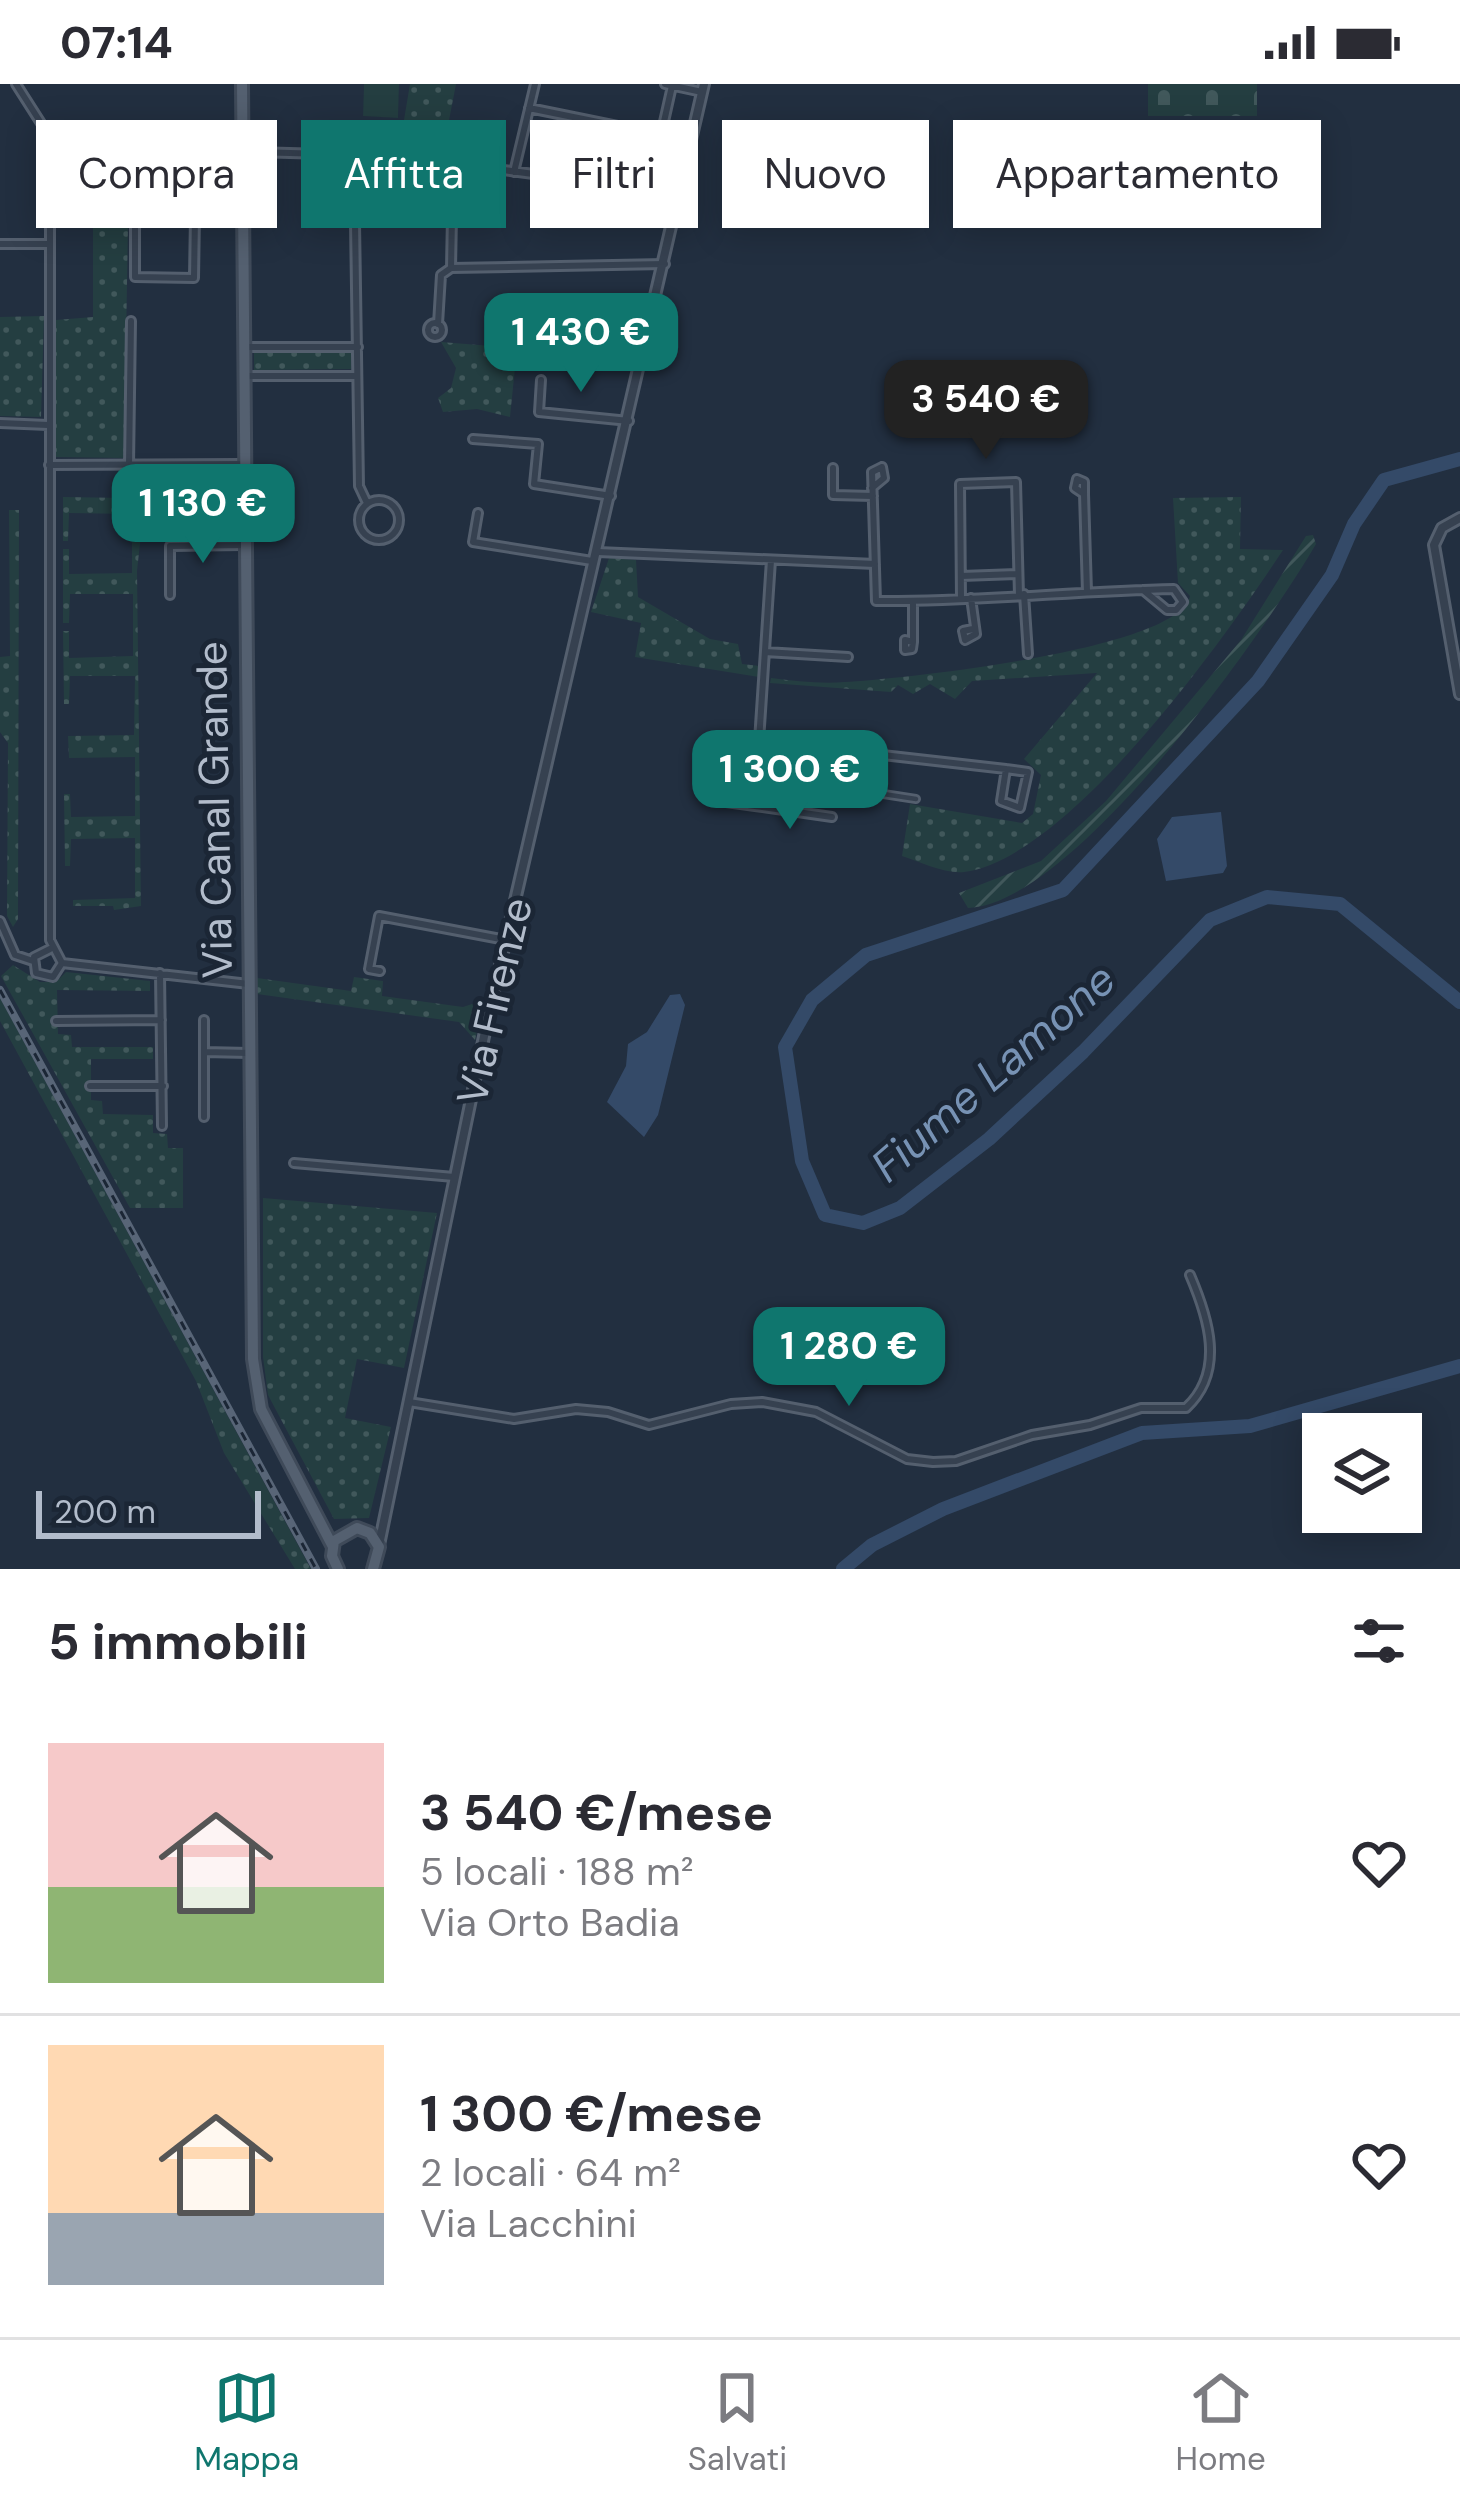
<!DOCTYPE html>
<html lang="it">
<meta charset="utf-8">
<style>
body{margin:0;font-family:"DM Sans",sans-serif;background:#f2f2f3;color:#2b2b33;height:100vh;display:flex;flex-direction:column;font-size:45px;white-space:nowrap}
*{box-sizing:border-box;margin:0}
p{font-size:39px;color:#7c7c81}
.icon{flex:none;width:66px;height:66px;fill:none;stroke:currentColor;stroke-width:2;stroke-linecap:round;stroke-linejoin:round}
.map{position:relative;height:1485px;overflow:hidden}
.side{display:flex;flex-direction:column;background:#fff;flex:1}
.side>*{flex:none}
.hud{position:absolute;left:36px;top:36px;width:1389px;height:108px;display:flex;gap:24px}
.fabs{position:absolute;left:1302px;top:1329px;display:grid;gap:24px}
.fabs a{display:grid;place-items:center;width:120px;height:120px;border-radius:0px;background:#fff;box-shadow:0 6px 30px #0003;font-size:60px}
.scale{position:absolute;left:36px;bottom:30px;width:225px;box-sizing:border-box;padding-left:12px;border:6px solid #b2bccb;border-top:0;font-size:33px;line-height:42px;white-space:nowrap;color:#b2bccb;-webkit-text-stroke:9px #1b2635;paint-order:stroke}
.price{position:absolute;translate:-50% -102px;padding:0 27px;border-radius:24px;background:#0f766e;color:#fff;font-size:39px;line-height:78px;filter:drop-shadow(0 3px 6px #0008)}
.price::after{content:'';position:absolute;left:50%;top:72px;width:36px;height:27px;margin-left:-18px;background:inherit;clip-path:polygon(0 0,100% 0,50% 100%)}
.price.on{background:#222;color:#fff}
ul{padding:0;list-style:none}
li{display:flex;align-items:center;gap:36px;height:300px;padding:0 48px}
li+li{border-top:3px solid #e1e1e2}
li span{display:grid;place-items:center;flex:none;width:336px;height:240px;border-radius:0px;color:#555}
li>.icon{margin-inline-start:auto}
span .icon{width:144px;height:144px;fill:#fffc;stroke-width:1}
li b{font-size:51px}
h2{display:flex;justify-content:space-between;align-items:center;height:144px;padding:0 48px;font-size:51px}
.chip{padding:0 42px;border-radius:0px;background:#fff;box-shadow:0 6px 30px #0003;font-size:42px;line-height:108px}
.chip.on{background:#0f766e;color:#fff}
.status{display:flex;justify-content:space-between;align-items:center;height:84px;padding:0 60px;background:#fff;direction:ltr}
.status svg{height:33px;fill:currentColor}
.tab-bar{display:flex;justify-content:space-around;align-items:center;height:168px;border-top:3px solid #e1e1e2;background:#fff;font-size:33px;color:#7c7c81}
.tab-bar a{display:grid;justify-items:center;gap:6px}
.tab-bar .on{color:#0f766e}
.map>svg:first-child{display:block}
.grass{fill:url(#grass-dots)}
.cemetery{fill:url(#cemetery-stones)}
.garden{fill:url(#garden-furrows)}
.pitch{fill:#243e41}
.water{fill:#344a68}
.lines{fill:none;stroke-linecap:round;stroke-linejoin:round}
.river{stroke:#344a68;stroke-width:14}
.pedestrian-casing{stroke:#545f6e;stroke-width:10}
.minor-casing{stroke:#545f6e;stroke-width:12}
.tertiary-casing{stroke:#545f6e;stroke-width:14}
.primary-casing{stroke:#3f4a59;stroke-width:16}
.pedestrian{stroke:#364150;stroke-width:4.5}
.minor{stroke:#364150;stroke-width:6}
.tertiary{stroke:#364150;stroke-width:8}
.primary{stroke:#546070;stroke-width:10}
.rail-casing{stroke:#586577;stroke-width:8}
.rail{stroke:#1b2635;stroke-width:3;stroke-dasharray:9;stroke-linecap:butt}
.labels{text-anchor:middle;stroke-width:10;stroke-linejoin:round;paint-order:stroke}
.street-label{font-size:42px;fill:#b2bccb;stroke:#1b2635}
.water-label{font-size:45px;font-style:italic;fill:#7792b4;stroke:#1b2635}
</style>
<div class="status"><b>07:14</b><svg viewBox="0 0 49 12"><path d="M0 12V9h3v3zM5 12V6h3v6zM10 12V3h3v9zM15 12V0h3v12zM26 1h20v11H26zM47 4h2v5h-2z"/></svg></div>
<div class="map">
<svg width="1460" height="1485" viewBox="0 0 1460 1485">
<defs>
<pattern id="grass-dots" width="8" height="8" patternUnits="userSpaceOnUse" patternTransform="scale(3)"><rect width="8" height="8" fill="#243e41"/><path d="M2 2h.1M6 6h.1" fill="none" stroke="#41585b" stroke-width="1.8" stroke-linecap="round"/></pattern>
<pattern id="cemetery-stones" width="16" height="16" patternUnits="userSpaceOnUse" patternTransform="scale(3)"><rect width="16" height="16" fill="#243e41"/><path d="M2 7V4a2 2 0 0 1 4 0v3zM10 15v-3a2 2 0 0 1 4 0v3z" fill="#41585b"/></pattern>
<pattern id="garden-furrows" width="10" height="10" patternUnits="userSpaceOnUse" patternTransform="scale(3)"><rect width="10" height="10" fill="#243e41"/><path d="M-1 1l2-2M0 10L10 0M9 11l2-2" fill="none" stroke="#41585b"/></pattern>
</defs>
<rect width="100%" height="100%" fill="#222f40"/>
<!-- grass -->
<path class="grass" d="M410 0H456L441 78 398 72Z
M93 109H121V140L128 141 124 374 56 373V236L93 233Z
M44 232 41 333 0 332V233Z
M441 258 517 264 510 333 477 325 443 328 438 314 451 304 456 284Z
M254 268H352L351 285 254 286Z
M126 389H132L133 414 237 413 236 429 143 432 137 487 141 822 114 826 113 822H73V816L135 814V754L71 755 70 782H65L64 710H70L71 733 135 732V673L69 674 68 652 134 651 135 592H70L69 620H64L63 547H69V574L133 572V510H70L69 539H63V465H69V490L132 489V430L69 429 68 457H63V413L126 414Z
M1241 413 1240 465 1283 466C1226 553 1069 774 964 788 945 790 920 778 902 772L910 720 1022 739 1033 730 1041 691 1024 675 1097 589 972 597 955 615 930 600 913 610 898 601 891 608 770 599 771 594C795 597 820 600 845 598 900 595 1179 566 1190 512L1178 499 1173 414Z
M9 426H19L18 835 13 843 7 832 8 659 0 648V573L10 572Z
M609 474 636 476 638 513 710 555 738 560 742 580 760 582 759 593 635 573 641 539 591 528Z
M13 881 40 898H56L66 888 150 897V907L57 906 58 950 71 951 72 963H153V975H91V1016L102 1017 103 1030 153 1031V1049L167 1050 168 1064H183V1124H130L1 892Z
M354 893 383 897 382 912 463 923 484 916 475 956 459 938 257 910V894L351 907Z
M0 914 311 1485H295L224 1369 196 1297 0 937Z
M263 1114 437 1129 404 1284 357 1275 345 1334 391 1343 369 1434 334 1435 268 1311 263 1273Z"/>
<!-- cemetery -->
<path class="cemetery" d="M1148 0H1257V32H1148Z"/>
<!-- garden -->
<path class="garden" d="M1313 451 1316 460C1264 549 1074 820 968 824L959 809 1041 777 1106 717 1241 556 1306 452Z"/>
<!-- pitch -->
<path class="pitch" d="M364 0H399L398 34 363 32Z"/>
<!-- water -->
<path class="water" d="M1221 728 1227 782 1223 789 1166 797 1157 755 1172 733Z
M680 910 685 921 658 1031 644 1053 607 1018 626 982 628 960 647 948 670 911Z"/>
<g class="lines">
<!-- river -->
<path class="river" d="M1460 375 1384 396 1354 440 1332 491 1258 597 1063 806 866 871 812 916 785 963 802 1077 825 1131 863 1139 900 1124 989 1055 1083 968 1210 836 1267 813 1340 820 1460 918
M843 1485 872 1461 943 1425 1142 1349 1250 1342 1460 1282"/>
<!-- pedestrian casing -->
<g class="pedestrian-casing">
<path id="pedestrian" d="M831 665 825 701 916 715"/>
</g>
<!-- minor casing -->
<g class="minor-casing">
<path id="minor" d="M16 0 46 47
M665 0 702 8
M529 24 691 57
M45 46 50 96V856L62 879
M661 51 672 2
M47 58 62 51 71 63 64 76 49 74
M135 71V193L194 194 196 70
M354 72 359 402 367 419
M67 74 252 68 397 72 678 109
M453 80 451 184 665 180
M514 88 535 0
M0 160H50
M428 246a7 7 0 1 1 14 0a7 7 0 1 1-14 0Z
M438 240 441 191 451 184
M244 263H358
M244 292H355
M541 296 539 328 629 337
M0 339 48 341
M473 355 538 360 534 400 611 412
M49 381 243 380
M129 381 131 237
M833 384V411L873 412
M872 404 884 394 882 383 872 388 876 517C975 518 1075 507 1174 505L1183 518 1176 526H1167L1143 506
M1084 410 1075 404 1077 395 1084 398V410L1087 508
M359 436a20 20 0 1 1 40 0a20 20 0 1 1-40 0Z
M478 429 473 458 592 477
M598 468 875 480
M771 476 759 657 1006 685 1028 688 1020 724 1001 717 1006 685
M961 492 1017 490
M1024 510 1028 570
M170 511V462L243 461
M961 514 960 400 1016 398 1019 511
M971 514 976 550 965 556 963 547 973 545
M913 517V558
M905 556 913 558 912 565 905 566Z
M765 568 848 573
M726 718 755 722 759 657
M755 722 832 733
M0 837 15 871 33 877
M50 865 34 873 36 889 53 893 62 879
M62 879 249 900
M380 887 369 885 379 832 506 856
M160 889 162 1042
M204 936V1033
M56 937 161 936
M204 968 249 969
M90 1002H163
M294 1079 454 1093
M409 1318 514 1335 576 1325 608 1328 649 1341 731 1320 762 1318 816 1328 907 1375 933 1378 956 1377 1032 1351 1090 1341 1141 1324H1186C1226 1287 1208 1233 1190 1191"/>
</g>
<!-- tertiary casing -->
<g class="tertiary-casing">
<path id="tertiary" d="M1460 434 1442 444 1434 461 1460 610
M379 1461 488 933 704 0"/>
</g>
<!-- primary casing -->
<g class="primary-casing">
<path id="primary" d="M242 0 253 1275 261 1325 332 1461
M338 1485 332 1472 334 1457 357 1444 370 1449 379 1463 373 1485"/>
</g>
<!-- pedestrian -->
<use href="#pedestrian" class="pedestrian"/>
<!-- minor -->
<use href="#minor" class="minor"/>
<!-- tertiary -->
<use href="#tertiary" class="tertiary"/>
<!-- primary -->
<use href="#primary" class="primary"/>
<!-- rail casing -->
<g class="rail-casing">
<path id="rail" d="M0 906 316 1485"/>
</g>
<!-- rail -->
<use href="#rail" class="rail"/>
</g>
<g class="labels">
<!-- street labels -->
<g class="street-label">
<text transform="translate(214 726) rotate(-91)" y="15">Via Canal Grande</text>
<text transform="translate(494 917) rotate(-77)" y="15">Via Firenze</text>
</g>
<!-- water labels -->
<g class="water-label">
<text transform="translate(993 988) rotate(-41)" y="16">Fiume Lamone</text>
</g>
</g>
</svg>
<div class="fabs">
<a><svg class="icon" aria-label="layers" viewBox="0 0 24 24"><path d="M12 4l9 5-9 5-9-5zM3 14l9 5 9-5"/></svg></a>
</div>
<div class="scale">200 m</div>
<b class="price" style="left:581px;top:311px">1 430 €</b>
<b class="price on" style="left:986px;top:378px">3 540 €</b>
<b class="price" style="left:203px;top:482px">1 130 €</b>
<b class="price" style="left:790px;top:748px">1 300 €</b>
<b class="price" style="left:849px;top:1325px">1 280 €</b>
<div class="hud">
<a class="chip">Compra</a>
<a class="chip on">Affitta</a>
<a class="chip">Filtri</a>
<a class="chip">Nuovo</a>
<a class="chip">Appartamento</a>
</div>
</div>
<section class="side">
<h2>5 immobili<svg class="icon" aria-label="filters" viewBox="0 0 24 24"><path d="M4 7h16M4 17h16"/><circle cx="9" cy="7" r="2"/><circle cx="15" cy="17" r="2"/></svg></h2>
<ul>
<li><span style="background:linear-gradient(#f6c9c9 60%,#8fb573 0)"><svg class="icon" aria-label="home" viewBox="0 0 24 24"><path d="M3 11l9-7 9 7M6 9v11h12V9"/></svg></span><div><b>3 540 €/mese</b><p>5 locali · 188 m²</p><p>Via Orto Badia</p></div><svg class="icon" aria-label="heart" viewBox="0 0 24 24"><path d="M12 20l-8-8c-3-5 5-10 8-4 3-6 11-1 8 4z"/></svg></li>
<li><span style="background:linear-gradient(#ffd9b3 70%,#9aa5b1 0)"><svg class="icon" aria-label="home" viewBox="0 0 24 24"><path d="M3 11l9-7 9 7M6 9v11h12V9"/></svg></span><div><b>1 300 €/mese</b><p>2 locali · 64 m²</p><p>Via Lacchini</p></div><svg class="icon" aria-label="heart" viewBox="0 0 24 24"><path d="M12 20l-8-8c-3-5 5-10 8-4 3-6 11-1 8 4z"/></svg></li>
</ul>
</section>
<nav class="tab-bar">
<a class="on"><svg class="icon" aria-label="map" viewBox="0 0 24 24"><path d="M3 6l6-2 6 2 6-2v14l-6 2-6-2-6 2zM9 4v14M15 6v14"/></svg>Mappa</a>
<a><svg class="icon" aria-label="saved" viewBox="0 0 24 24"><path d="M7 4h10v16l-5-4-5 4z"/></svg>Salvati</a>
<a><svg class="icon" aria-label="home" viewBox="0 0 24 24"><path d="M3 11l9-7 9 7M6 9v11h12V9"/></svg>Home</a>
</nav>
